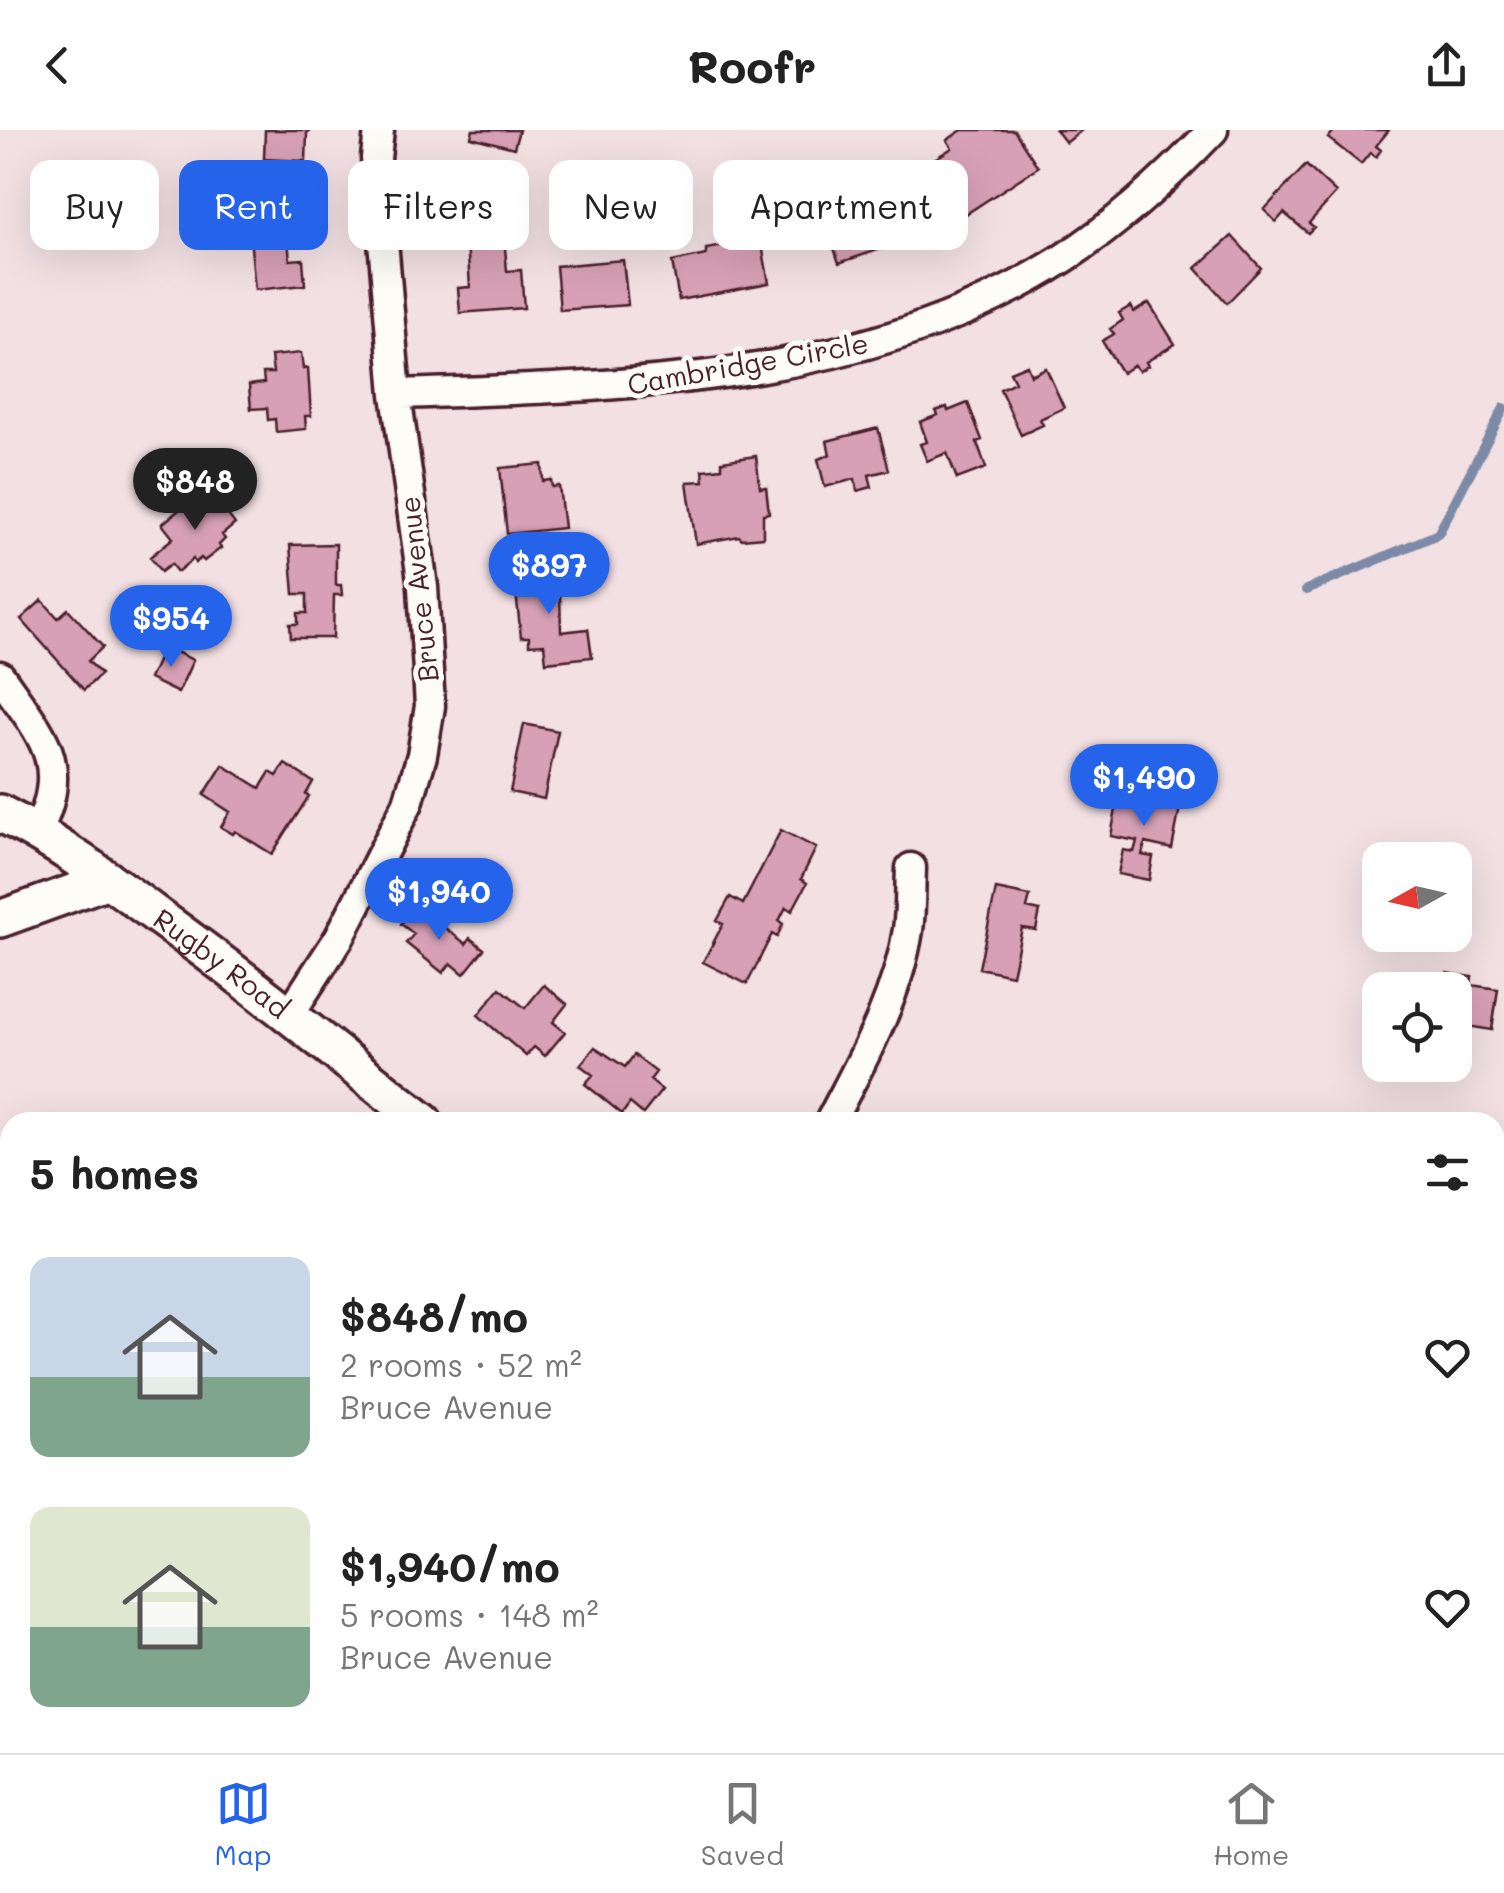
<!DOCTYPE html>
<meta charset="utf-8">
<style>
body{margin:0;font-family:Mali,sans-serif;background:#f6f6f6;color:#222;height:100vh;display:flex;flex-direction:column;font-size:38px;white-space:nowrap}
*{box-sizing:border-box;margin:0}
p{font-size:32px;color:#767676}
.icon{flex:none;width:55px;height:55px;fill:none;stroke:currentColor;stroke-width:2;stroke-linecap:round;stroke-linejoin:round}
.map{position:relative;flex:1;overflow:hidden}
.side{position:absolute;left:0px;top:982px;width:1505px;height:642px;display:flex;flex-direction:column;background:#fff;border-radius:30px 30px 0 0;box-shadow:0 10px 40px #0002}
.side>*{flex:none}
.banner{position:absolute;left:30px;top:30px;width:1000px;height:90px;display:flex;gap:20px}
.needle{width:65px;rotate:262deg}
.fabs{position:absolute;left:1362px;top:712px;display:grid;gap:20px}
.fabs a{display:grid;place-items:center;width:110px;height:110px;border-radius:20px;background:#fff;box-shadow:0 10px 40px #0002;font-size:50px}
.price{position:absolute;translate:-50% -85px;padding:0 22px;border-radius:35px;background:#2563eb;color:#fff;font-size:32px;line-height:65px;filter:drop-shadow(0 2px 5px #0008)}
.price::after{content:'';position:absolute;left:50%;top:60px;width:30px;height:22px;margin-left:-15px;background:inherit;clip-path:polygon(0 0,100% 0,50% 100%)}
.price.on{background:#222;color:#fff}
ul{padding:0;list-style:none}
li{display:flex;align-items:center;gap:30px;height:250px;padding:0 30px}
li span{display:grid;place-items:center;flex:none;width:280px;height:200px;border-radius:20px;color:#555}
li>.icon{margin-inline-start:auto}
span .icon{width:120px;height:120px;fill:#fffc;stroke-width:1}
li b{font-size:42px}
h2{display:flex;justify-content:space-between;align-items:center;height:120px;padding:0 30px;font-size:42px}
.chip{padding:0 35px;border-radius:20px;background:#fff;box-shadow:0 10px 40px #0002;font-size:35px;line-height:90px}
.chip.on{background:#2563eb;color:#fff}
header{display:flex;justify-content:space-between;align-items:center;height:130px;padding:0 30px;background:#fff;font-size:45px;font-weight:800}
.tabs{display:flex;justify-content:space-around;align-items:center;height:140px;border-top:2px solid #e0e0e0;background:#fff;font-size:28px;color:#767676}
.tabs a{display:grid;justify-items:center;gap:5px}
.tabs .on{color:#2563eb}
.map>svg:first-child{display:block}
.lines{fill:none;stroke-linecap:round;stroke-linejoin:round}
.stream{stroke:#7b8aa7;stroke-width:10}
.building{fill:#d7a0b5;stroke:#4a1f2b;stroke-width:2.5}
.minor-casing{stroke:#4a1f2b;stroke-width:35}
.tertiary-casing{stroke:#4a1f2b;stroke-width:42}
.minor{stroke:#fdfcf7;stroke-width:28}
.tertiary{stroke:#fdfcf7;stroke-width:35}
.labels{text-anchor:middle;stroke-width:10;stroke-linejoin:round;paint-order:stroke}
.street-label{font-size:28px;fill:#4a1f2b;stroke:#fdfcf7}
</style>
<header><svg class="icon" aria-label="back" viewBox="0 0 24 24"><path d="M15 5l-7 7 7 7"/></svg>Roofr<svg class="icon" aria-label="share" viewBox="0 0 24 24"><path d="M12 15V3M7 8l5-5 5 5M5 13v7h14v-7"/></svg></header>
<div class="map">
<svg width="1504" height="1623" viewBox="0 0 1504 1623">
<rect width="100%" height="100%" fill="#f2e0e3"/>
<filter id="ink" filterUnits="userSpaceOnUse"><feTurbulence type="fractalNoise" baseFrequency=".01" numOctaves="2"/><feDisplacementMap in="SourceGraphic" scale="20" xChannelSelector="R" yChannelSelector="G"/><feConvolveMatrix kernelMatrix="1 2 1 2 8 2 1 2 1" color-interpolation-filters="sRGB"/></filter>
<g filter="url(#ink)">
<g class="lines">
<!-- stream -->
<path class="stream" d="M1306 460 1438 404 1504 278"/>
</g>
<!-- building -->
<path class="building" d="M265 0H311L307 3 306 31 264 29Z
M473 0H519L514 18 471 7Z
M962 0H1014L1038 37 963 86 928 33 952 18 947 10Z
M1056 0H1082L1066 13Z
M1335 0H1389L1376 16 1381 20 1376 27 1370 23 1361 34 1328 8Z
M1306 35 1336 63 1309 93 1314 97 1308 103 1284 83 1276 92 1264 80Z
M888 80 898 110 883 115 884 118 839 133 827 97Z
M285 81 290 130 303 129 305 155 255 160 248 85Z
M1232 106 1261 138 1227 173 1196 138Z
M504 107 507 141 521 140 524 178 460 183 458 158 470 157 467 111Z
M761 110 769 153 679 170 672 132 706 125V119Z
M623 130 628 175 560 180 556 136Z
M1149 173 1175 214 1146 232 1148 236 1139 241 1134 235 1122 243 1102 211 1114 204 1110 199 1123 190 1119 183 1131 176 1134 182Z
M301 223 303 239 308 238 311 286H305L306 299 276 302 275 289 268 290 267 278 251 279 249 255 264 253 263 243H273L271 226Z
M1027 235 1031 245 1046 238 1064 278 1040 289 1043 295 1021 305 1000 259 1015 252 1010 242Z
M968 273 982 310 977 312 986 338 957 349 947 323 927 331 920 314 927 312 920 292 938 285 936 281 947 277 948 281Z
M878 298 889 340 869 345 872 357 857 361 855 349 825 357 818 329 830 325 827 311Z
M756 326 760 358 766 357 769 383 763 384V407L742 409 739 406 696 414 687 352 704 351 703 340 722 338V331Z
M542 334 543 351 551 350 552 357 559 356 564 398 507 404 500 338Z
M222 358 234 373 225 381 235 394 222 405 225 409 219 415 221 418 204 431 201 428 195 433 193 429 177 442 171 434 161 442 150 427 173 408 162 394 185 375 191 382Z
M336 414V455H341L342 465H334L333 508H291L290 494H298V483H307V464H294L290 415Z
M550 441 565 442 568 462 560 463 561 502 588 499 592 527 546 532 544 514 529 515V507H521L515 453 523 452 522 444Z
M42 470 58 488 68 479 103 517 88 531 101 544 84 560 21 489Z
M164 516 193 530 178 563 149 549Z
M524 594 558 601 544 669 510 662Z
M285 634 313 652 306 664 309 666 272 724 235 701 233 704 221 697 230 682 204 665 223 635 260 658 270 642 277 646Z
M1136 659 1167 665 1165 674 1180 677 1172 719 1145 713 1142 725 1153 727 1149 750 1118 744 1123 720 1134 722 1137 711 1111 706 1119 663 1134 666Z
M781 700 816 718 801 749 807 753 792 781 786 777 779 791 783 794 777 807 772 804 747 854 703 832 723 794 717 791 730 767 743 774Z
M996 759 1030 766 1027 778 1040 781 1036 800 1022 798 1012 845 979 838Z
M415 775 466 814 470 808 484 819 464 844 451 833 443 843 406 813 414 804 401 794Z
M1447 843 1472 847 1471 855 1498 859 1492 900 1455 894V860H1417L1420 845 1446 850Z
M544 855 567 874 553 892 565 902 545 926 534 917 526 926 478 885 500 858 525 878Z
M595 917 625 937 634 925 656 942 650 950 662 960 643 984 630 973 622 984 585 954 593 945 580 935Z
M10 1232V1319L0 1314V1249Z
M0 1613 19 1623H0Z
M1393 1615H1430L1425 1617 1432 1623H1396Z"/>
<g class="lines">
<!-- minor casing -->
<g class="minor-casing">
<path id="minor" d="M396 264C621 256 867 255 1064 128 1119 93 1168 47 1213 0
M0 546C39 603 73 631 37 702
M289 885 339 808 408 673 422 625 430 576 423 457 396 264 376 28 379 0
M830 992C862 930 897 870 908 800 911 780 910 758 911 738
M0 1485 10 1491
M265 1615 278 1623"/>
</g>
<!-- tertiary casing -->
<g class="tertiary-casing">
<g id="tertiary">
<path id="s1" d="M0 683C57 712 108 749 159 787 250 852 336 923 424 992"/>
<path d="M0 789 108 750"/>
<path d="M1204 1615 1214 1623"/>
</g>
</g>
<!-- minor -->
<use href="#minor" class="minor"/>
<!-- tertiary -->
<use href="#tertiary" class="tertiary"/>
</g>
</g>
<g class="labels">
<!-- street labels -->
<g class="street-label">
<text transform="translate(748 234) rotate(-10)" y="10">Cambridge Circle</text>
<text transform="translate(419 459) rotate(-96)" y="10">Bruce Avenue</text>
<text dy="10" stroke="none"><textPath href="#s1" startOffset="268">Rugby Road</textPath></text>
</g>
</g>
</svg>
<div class="fabs">
<a><svg class="needle" viewBox="-14 -14 28 28"><path d="M0-13l5 13h-10z" fill="#e53935"/><path d="M0 13l5-13h-10z" fill="#767676"/></svg></a>
<a><svg class="icon" aria-label="locate" viewBox="0 0 24 24"><circle cx="12" cy="12" r="6"/><path d="M12 2v4M12 18v4M2 12h4M18 12h4"/></svg></a>
</div>
<b class="price on" style="left:195px;top:403px">$848</b>
<b class="price" style="left:549px;top:487px">$897</b>
<b class="price" style="left:171px;top:540px">$954</b>
<b class="price" style="left:1144px;top:699px">$1,490</b>
<b class="price" style="left:439px;top:813px">$1,940</b>
<div class="banner">
<a class="chip">Buy</a>
<a class="chip on">Rent</a>
<a class="chip">Filters</a>
<a class="chip">New</a>
<a class="chip">Apartment</a>
</div>
<section class="side">
<h2>5 homes<svg class="icon" aria-label="filters" viewBox="0 0 24 24"><path d="M4 7h16M4 17h16"/><circle cx="9" cy="7" r="2"/><circle cx="15" cy="17" r="2"/></svg></h2>
<ul>
<li><span style="background:linear-gradient(#c9d6e8 60%,#7fa58c 0)"><svg class="icon" aria-label="home" viewBox="0 0 24 24"><path d="M3 11l9-7 9 7M6 9v11h12V9"/></svg></span><div><b>$848/mo</b><p>2 rooms · 52 m²</p><p>Bruce Avenue</p></div><svg class="icon" aria-label="heart" viewBox="0 0 24 24"><path d="M12 20l-8-8c-3-5 5-10 8-4 3-6 11-1 8 4z"/></svg></li>
<li><span style="background:linear-gradient(#dfe7d0 60%,#7fa58c 0)"><svg class="icon" aria-label="home" viewBox="0 0 24 24"><path d="M3 11l9-7 9 7M6 9v11h12V9"/></svg></span><div><b>$1,940/mo</b><p>5 rooms · 148 m²</p><p>Bruce Avenue</p></div><svg class="icon" aria-label="heart" viewBox="0 0 24 24"><path d="M12 20l-8-8c-3-5 5-10 8-4 3-6 11-1 8 4z"/></svg></li>
</ul>
</section>
</div>
<nav class="tabs">
<a class="on"><svg class="icon" aria-label="map" viewBox="0 0 24 24"><path d="M3 6l6-2 6 2 6-2v14l-6 2-6-2-6 2zM9 4v14M15 6v14"/></svg>Map</a>
<a><svg class="icon" aria-label="saved" viewBox="0 0 24 24"><path d="M7 4h10v16l-5-4-5 4z"/></svg>Saved</a>
<a><svg class="icon" aria-label="home" viewBox="0 0 24 24"><path d="M3 11l9-7 9 7M6 9v11h12V9"/></svg>Home</a>
</nav>
